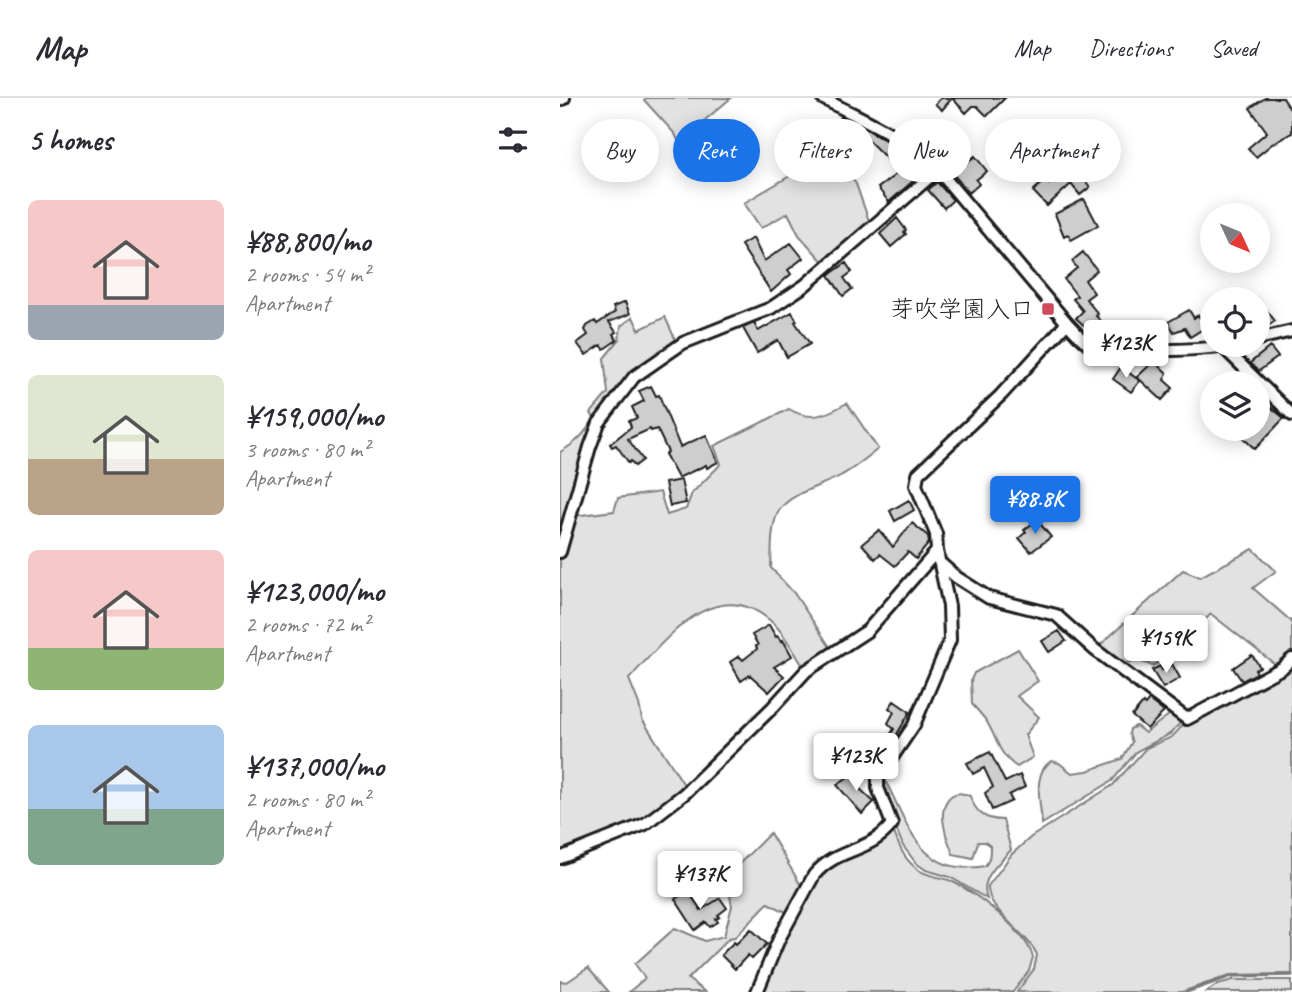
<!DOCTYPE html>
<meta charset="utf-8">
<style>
body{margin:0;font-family:Caveat,"Klee One",sans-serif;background:#f2f2f3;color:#2b2b33;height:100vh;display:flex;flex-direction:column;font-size:26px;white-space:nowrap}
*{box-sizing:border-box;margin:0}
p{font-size:23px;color:#7c7c81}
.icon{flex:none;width:38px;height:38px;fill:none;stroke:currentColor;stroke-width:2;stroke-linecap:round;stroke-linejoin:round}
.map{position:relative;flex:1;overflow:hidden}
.side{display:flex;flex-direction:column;background:#fff;width:560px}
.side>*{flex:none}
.guide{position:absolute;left:21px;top:21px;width:606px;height:63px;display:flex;gap:14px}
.needle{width:46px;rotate:134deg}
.buttons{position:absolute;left:640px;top:105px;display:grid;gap:14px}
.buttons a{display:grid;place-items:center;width:70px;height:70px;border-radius:50%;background:#fff;box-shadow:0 4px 18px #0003;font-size:35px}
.price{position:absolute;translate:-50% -60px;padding:0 16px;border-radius:7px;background:#fff;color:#222;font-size:23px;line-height:46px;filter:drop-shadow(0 2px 4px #0008)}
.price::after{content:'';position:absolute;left:50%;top:42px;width:21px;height:16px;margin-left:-10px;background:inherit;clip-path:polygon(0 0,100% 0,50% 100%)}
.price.selected{background:#1a73e8;color:#fff}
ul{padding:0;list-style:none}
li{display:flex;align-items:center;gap:21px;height:175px;padding:0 28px}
li span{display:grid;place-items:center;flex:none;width:196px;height:140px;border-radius:10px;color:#555}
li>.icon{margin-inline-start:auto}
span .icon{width:84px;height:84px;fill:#fffc;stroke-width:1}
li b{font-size:30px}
h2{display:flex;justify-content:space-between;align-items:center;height:84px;padding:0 28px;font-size:30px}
.pill{padding:0 24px;border-radius:32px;background:#fff;box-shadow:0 4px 18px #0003;font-size:24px;line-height:63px}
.pill.selected{background:#1a73e8;color:#fff}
header{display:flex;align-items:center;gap:42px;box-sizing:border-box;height:98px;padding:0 35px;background:#fff;border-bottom:2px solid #e1e1e2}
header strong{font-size:33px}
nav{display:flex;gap:38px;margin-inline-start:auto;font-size:24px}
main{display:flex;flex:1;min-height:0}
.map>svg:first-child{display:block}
.green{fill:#e2e2e2;stroke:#7f7f7f;stroke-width:2}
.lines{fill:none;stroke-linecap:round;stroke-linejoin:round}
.stream{stroke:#7a7a7a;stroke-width:3.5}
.building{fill:#cecece;stroke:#1c1c1c;stroke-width:2}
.minor-casing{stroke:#1c1c1c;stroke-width:16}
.minor{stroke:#fff;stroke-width:10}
.poi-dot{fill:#d1495b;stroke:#fff;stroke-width:2.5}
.labels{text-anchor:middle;stroke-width:7;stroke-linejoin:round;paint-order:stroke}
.poi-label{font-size:24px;fill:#1c1c1c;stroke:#fff;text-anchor:end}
</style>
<header>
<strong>Map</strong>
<nav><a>Map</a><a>Directions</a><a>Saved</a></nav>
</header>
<main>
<section class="side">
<h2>5 homes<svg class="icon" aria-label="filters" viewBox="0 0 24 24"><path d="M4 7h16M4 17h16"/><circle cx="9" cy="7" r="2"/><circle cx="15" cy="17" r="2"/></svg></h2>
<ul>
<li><span style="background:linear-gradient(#f6c9c9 75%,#9aa5b1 0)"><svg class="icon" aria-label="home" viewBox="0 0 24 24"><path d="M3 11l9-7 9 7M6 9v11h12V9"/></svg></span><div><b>¥88,800/mo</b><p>2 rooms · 54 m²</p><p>Apartment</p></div></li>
<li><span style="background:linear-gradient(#dfe7d0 60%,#b9a48a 0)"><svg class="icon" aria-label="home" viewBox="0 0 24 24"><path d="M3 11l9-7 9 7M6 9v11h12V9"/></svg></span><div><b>¥159,000/mo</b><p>3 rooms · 80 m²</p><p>Apartment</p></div></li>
<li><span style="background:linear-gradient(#f6c9c9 70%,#8fb573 0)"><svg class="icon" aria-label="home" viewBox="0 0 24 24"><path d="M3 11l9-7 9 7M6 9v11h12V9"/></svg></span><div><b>¥123,000/mo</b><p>2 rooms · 72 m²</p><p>Apartment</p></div></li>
<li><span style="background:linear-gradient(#a9c7e8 60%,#7fa58c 0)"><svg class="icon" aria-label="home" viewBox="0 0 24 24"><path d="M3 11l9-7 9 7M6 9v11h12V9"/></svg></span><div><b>¥137,000/mo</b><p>2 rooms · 80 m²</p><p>Apartment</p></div></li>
</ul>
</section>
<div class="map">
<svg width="732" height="894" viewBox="0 0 732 894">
<rect width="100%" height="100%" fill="#fff"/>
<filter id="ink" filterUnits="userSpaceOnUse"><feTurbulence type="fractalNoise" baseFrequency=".0143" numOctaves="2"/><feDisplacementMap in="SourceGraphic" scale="14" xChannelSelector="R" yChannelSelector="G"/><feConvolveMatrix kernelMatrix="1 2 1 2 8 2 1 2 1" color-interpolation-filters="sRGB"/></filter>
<g filter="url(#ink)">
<!-- green -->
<path class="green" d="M86 0H171L119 44 115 36 84 2Z
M272 53 296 86 310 126 265 166 239 137 228 115 201 130 184 105Z
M73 219 79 232 105 219 117 245 50 306 0 446V354C16 345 25 336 34 320L31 315 48 295 44 260 59 242 61 228Z
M287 305 318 351C306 360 295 370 282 377 263 388 234 393 220 411 210 426 212 453 211 470L234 495 272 552 245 571C236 558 225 536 214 526 157 472 106 541 69 581L79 606 82 621 126 690 83 725 0 761V456L13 418 54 413 58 400 100 394 107 417 126 411 132 395 161 366 154 348 229 311C251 324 266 317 287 305Z
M693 451 716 473 693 490 732 524V556L716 567 651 516 605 561 592 568C581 562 572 561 560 569L538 552 539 548 623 472 640 479Z
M458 551 478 583 457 598 479 619 465 637 473 659 457 669C439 657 437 641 427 624 423 618 417 612 412 606L411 582 414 575Z
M729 565 732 570V876L670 877 622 894H457L474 871 477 857C467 834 426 812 428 788L452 756 471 739 553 687 586 650 612 639 626 624Z
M614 613 624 621 610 636 577 653 552 683 482 726C481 706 471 674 492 663L499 665 512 675 527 673 562 661 572 644 569 636 570 631 576 628 585 635Z
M323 678C348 724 358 780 425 768 430 762 430 756 430 748L425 744H418L413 760 393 756C390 747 385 737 384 727 380 708 389 688 410 698 416 715 425 722 443 722L451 752C438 766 419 781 427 801L390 779 366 772 356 765 343 748 319 686Z
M332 729C338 745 342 759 356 770 366 779 380 778 391 783 417 795 465 832 473 859L469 873 453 894H199L245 795 259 773Z
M210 735 243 791 230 816 208 805 175 839 169 840 128 881 145 894H69L85 880 75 866 115 830 145 843 164 838 172 808 170 798 178 785 174 771Z
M28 870 49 894H0V883L7 884Z
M673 882H732V894H646L658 886Z"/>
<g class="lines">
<!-- stream -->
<path class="stream" d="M626 894 671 878 732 877"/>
</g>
<!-- building -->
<path class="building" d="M381 0H445L427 18 417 8H413L406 15 392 0 382 12 375 6Z
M705 0H723L732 14V35L712 46 696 59 688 50 707 34 690 10Z
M281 19 290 23 287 27 303 35 305 30 338 50 362 71 358 75 360 77 329 104 318 90 339 74 338 72 308 42 305 49 291 57 284 47 287 45 275 35 282 27 277 25Z
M179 36 191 50 166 70 164 67 149 79 132 59 124 44 134 38 147 61 170 39 172 42Z
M415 58 427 73 416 82 419 86 409 95 393 76 396 74 393 70 404 62 406 65Z
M515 62 524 73 520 76 530 89 520 97 511 86 487 108 473 93 485 82 489 86Z
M377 84 393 102 384 110 368 92Z
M524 101 538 127 511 142 508 136 504 138 495 116Z
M337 120 346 132 344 134 346 136 331 149 320 136Z
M193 140 204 163 231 145 243 160 228 172 231 176 211 194 181 147Z
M523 154 537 172 525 182 534 195 526 201 538 216 536 218 553 235 546 242 537 240 516 220 523 213 513 201 517 198 504 181 517 170 512 163Z
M286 165 292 174 284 180 292 191 283 198 269 177Z
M698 201 715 223 702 232 698 227Z
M65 204 70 216 49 224 56 234 53 236 57 242 44 251 41 247 26 257 17 245 28 237 25 232 27 228 35 223 37 226 55 214 53 209Z
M629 212 634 220 638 217 646 229 630 239 625 230 614 234 608 224Z
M232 214 237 223 235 224 250 246 227 259 218 242 197 255 183 230 194 225 198 233Z
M710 249 718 259 699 273 690 265Z
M594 263 607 275 604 282 613 290 602 302 577 279Z
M561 269 580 283 571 294 553 281Z
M91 288 96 298 99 297 120 349 146 337 158 364 147 370 146 367 118 380 105 356 108 354 97 331 91 333 90 331 68 341 83 362 75 368 71 363 69 365 56 347 52 349 50 346 71 329 69 323 77 320 72 309 84 303 79 293Z
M708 307 724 320 695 351 681 338 688 331H698V319Z
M121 382 126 405 110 408 105 385Z
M476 398 479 401 481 400 491 413 478 422 469 409 472 407 469 403Z
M349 402 354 412 335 423 330 413Z
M477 422 491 439 471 454 459 440 466 434 464 432Z
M352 425 368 438 369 445 356 461 348 454 335 468 320 456 315 461 302 446 319 432 333 449Z
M209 527 216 539 218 538 221 544 223 542 232 558 214 569 224 578 209 594 190 577 181 583 170 564 179 558 183 562 197 551 196 548 198 547 192 537Z
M499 533 506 543 489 554 482 543Z
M692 557 700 569 695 572 697 575 682 583 673 570Z
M612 566 620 580 603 590 592 572 600 568 602 572Z
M589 602 604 614 587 631 572 618 583 605 585 607Z
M334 603 350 614 327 653 321 650 334 631 328 625 334 614 329 610Z
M430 654 445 684 460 677 465 689 449 697 452 703 432 712 425 695 433 689 424 670 413 676 407 665Z
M293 675 302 685 298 689 314 704 302 716 277 687Z
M128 793 141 812 160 800 167 810 158 817 160 819 156 821 158 824 150 829 146 824 135 832 115 801Z
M191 831 207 846 192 861 188 857 175 871 161 857 174 844 176 846Z"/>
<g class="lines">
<!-- minor casing -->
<g class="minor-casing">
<path id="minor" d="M262 0C307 24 340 35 378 72L507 225C514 232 522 243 531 247 553 256 648 252 673 247
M0 2 4 0
M698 241 732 233
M663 249 732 317
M0 454 30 349 39 325 74 279 123 245 211 210 244 188 378 72
M379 464 396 479 429 500 496 517 535 552 627 621 722 570 732 561
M0 760 85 726 124 696 213 609 246 573 307 533 377 453
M197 894 219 841 254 777C277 749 309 756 332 726L318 690V680L354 627 390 542 389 508 377 453 376 436 356 387 358 376 441 297 507 225"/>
</g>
<!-- minor -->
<use href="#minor" class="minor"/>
</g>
</g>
<!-- markers -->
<rect class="poi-dot" x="481" y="204" width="14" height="14" rx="3.5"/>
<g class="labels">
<!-- poi labels -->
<g class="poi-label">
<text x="474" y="219">芽吹学園入口</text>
</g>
</g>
</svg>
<div class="buttons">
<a><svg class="needle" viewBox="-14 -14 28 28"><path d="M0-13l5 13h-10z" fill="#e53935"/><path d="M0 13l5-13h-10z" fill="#7c7c81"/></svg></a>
<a><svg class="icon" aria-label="locate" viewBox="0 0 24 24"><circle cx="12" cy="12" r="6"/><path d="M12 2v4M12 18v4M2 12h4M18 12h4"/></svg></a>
<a><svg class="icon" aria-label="layers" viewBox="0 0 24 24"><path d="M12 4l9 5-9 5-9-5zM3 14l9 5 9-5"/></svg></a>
</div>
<b class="price" style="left:566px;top:282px">¥123K</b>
<b class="price selected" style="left:475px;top:438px">¥88.8K</b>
<b class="price" style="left:606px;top:577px">¥159K</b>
<b class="price" style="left:296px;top:695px">¥123K</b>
<b class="price" style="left:140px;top:813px">¥137K</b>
<div class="guide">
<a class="pill">Buy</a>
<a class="pill selected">Rent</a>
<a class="pill">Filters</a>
<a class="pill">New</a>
<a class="pill">Apartment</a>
</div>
</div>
</main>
